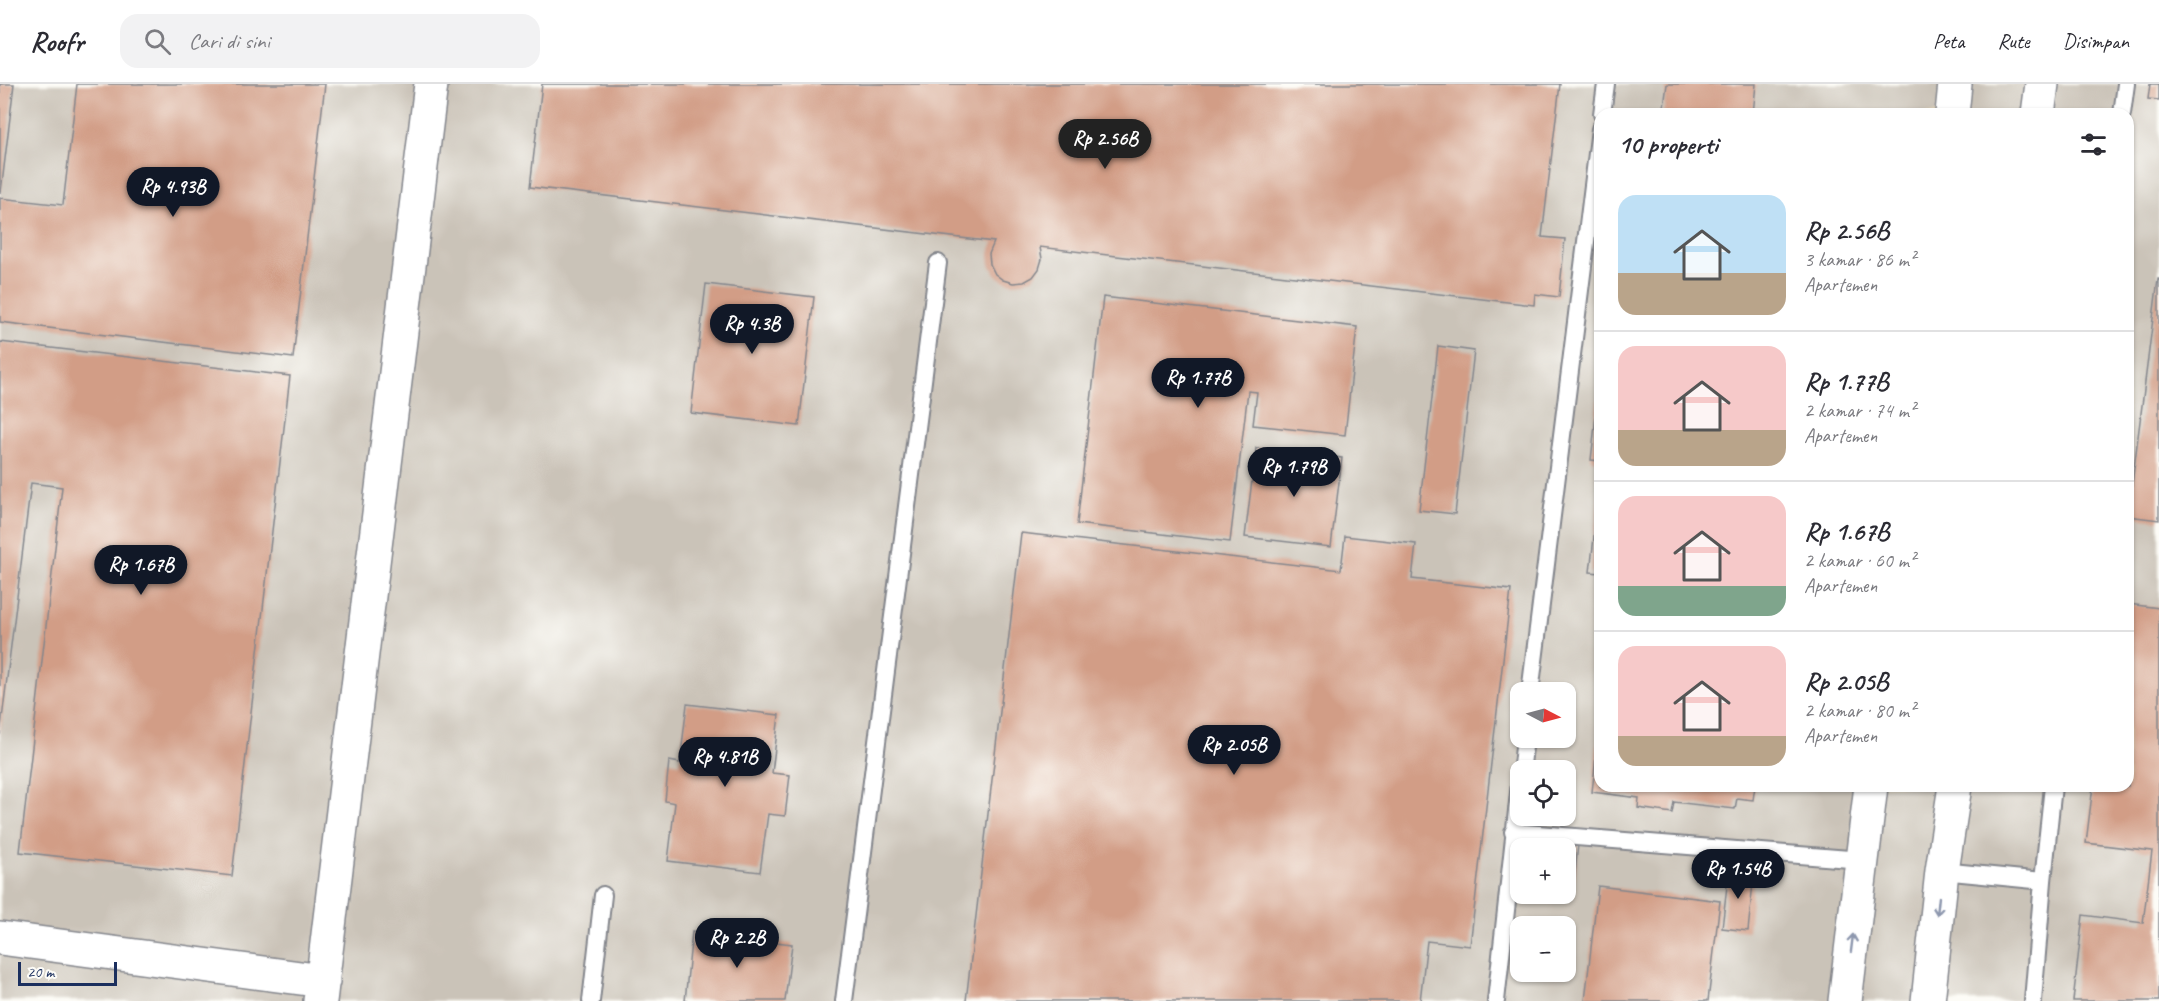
<!DOCTYPE html>
<html lang="id">
<meta charset="utf-8">
<style>
body{margin:0;font-family:Caveat,sans-serif;background:#f2f2f3;color:#2b2b33;height:100vh;display:flex;flex-direction:column;font-size:22px;white-space:nowrap}
*{box-sizing:border-box;margin:0}
p{font-size:20px;color:#7c7c81}
.icon{flex:none;width:33px;height:33px;fill:none;stroke:currentColor;stroke-width:2;stroke-linecap:round;stroke-linejoin:round}
.map{position:relative;flex:1;overflow:hidden}
.sheet{position:absolute;left:1594px;top:24px;width:540px;height:684px;display:flex;flex-direction:column;background:#fff;border-radius:18px;box-shadow:0 2px 4px #0004}
.sheet>*{flex:none}
.needle{width:39px;rotate:96deg}
.buttons{position:absolute;left:1510px;top:598px;display:grid;gap:12px}
.buttons a{display:grid;place-items:center;width:66px;height:66px;border-radius:12px;background:#fff;box-shadow:0 2px 4px #0004;font-size:30px}
.scale{position:absolute;left:18px;bottom:15px;width:99px;box-sizing:border-box;padding-left:6px;border:3px solid #1b2f5e;border-top:0;font-size:16px;line-height:21px;white-space:nowrap;color:#1b2f5e;-webkit-text-stroke:4px #fdfcf7;paint-order:stroke}
.price{position:absolute;translate:-50% -51px;padding:0 14px;border-radius:21px;background:#111827;color:#fff;font-size:20px;line-height:39px;filter:drop-shadow(0 2px 3px #0008)}
.price::after{content:'';position:absolute;left:50%;top:36px;width:18px;height:14px;margin-left:-9px;background:inherit;clip-path:polygon(0 0,100% 0,50% 100%)}
.price.selected{background:#222;color:#fff}
ul{padding:0;list-style:none}
li{display:flex;align-items:center;gap:18px;height:150px;padding:0 24px}
li+li{border-top:2px solid #e1e1e2}
li span{display:grid;place-items:center;flex:none;width:168px;height:120px;border-radius:18px;color:#555}
li>.icon{margin-inline-start:auto}
span .icon{width:72px;height:72px;fill:#fffc;stroke-width:1}
li b{font-size:26px}
h2{display:flex;justify-content:space-between;align-items:center;height:72px;padding:0 24px;font-size:26px}
header{display:flex;align-items:center;gap:36px;box-sizing:border-box;height:84px;padding:0 30px;background:#fff;border-bottom:2px solid #e1e1e2}
header strong{font-size:28px}
nav{display:flex;gap:33px;margin-inline-start:auto;font-size:21px}
.search{width:420px;height:54px;background:#f2f2f3;display:flex;align-items:center;gap:15px;box-sizing:border-box;padding:0 21px;border-radius:18px;color:#7c7c81;font-size:22px}
.map>svg:first-child{display:block}
.industrial{fill:#cac3b8;fill-rule:evenodd}
.building{fill:#d29d86}
.lines{fill:none;stroke-linecap:round;stroke-linejoin:round}
.service-casing{stroke:#84868c;stroke-width:20}
.minor-casing{stroke:#84868c;stroke-width:36}
.service{stroke:#fff;stroke-width:16}
.minor{stroke:#fff;stroke-width:33}
.oneway{stroke:#8d97ae}
</style>
<header>
<strong>Roofr</strong>
<div class="search"><svg class="icon" aria-label="search" viewBox="0 0 24 24"><circle cx="10" cy="10" r="6"/><path d="M15 15l6 6"/></svg>Cari di sini</div>
<nav><a>Peta</a><a>Rute</a><a>Disimpan</a></nav>
</header>
<div class="map">
<svg width="2159" height="917" viewBox="0 0 2159 917">
<rect width="100%" height="100%" fill="#fdfcf7"/>
<filter id="ink" filterUnits="userSpaceOnUse"><feTurbulence type="fractalNoise" baseFrequency=".0167" numOctaves="2"/><feDisplacementMap in="SourceGraphic" scale="12" xChannelSelector="R" yChannelSelector="G"/><feConvolveMatrix kernelMatrix="1 2 1 2 8 2 1 2 1" color-interpolation-filters="sRGB"/></filter>
<filter id="wash" filterUnits="userSpaceOnUse"><feTurbulence type="fractalNoise" baseFrequency=".008" numOctaves="4" result="noise"/><feDisplacementMap in="SourceGraphic" scale="24" xChannelSelector="R" yChannelSelector="G"/><feGaussianBlur stdDeviation="1.35" result="paint"/><feColorMatrix in="noise" values="0 0 0 0 0 0 0 0 0 0 0 0 0 0 0 0 0 1.4 0 .05"/><feComposite in="paint" operator="in"/></filter>
<g filter="url(#wash)">
<rect width="100%" height="100%" fill="#ecddb9"/>
<!-- industrial -->
<path class="industrial" d="M0 0H2159V917H0ZM1600 30H2128V702H1600ZM1521 609H1566V654H1521ZM1521 687H1566V732H1521ZM1521 765H1566V810H1521ZM1521 843H1566V888H1521Z"/>
<g id="blocks">
<!-- building -->
<path class="building" d="M0 0H14L1 108H0Z
M77 0H325L293 274 0 238V114L63 121Z
M542 0H1560L1542 153 1565 155 1559 213 1535 210 1534 221 1040 163 1042 175 1039 185 1033 193 1024 198 1013 199 1003 196 995 190 990 180 989 170 994 158 530 103Z
M1667 0H1756L1753 30H1663Z
M2150 0H2159V16L2148 15Z
M2158 195H2159V436L2128 432Z
M706 200 814 213 799 342 691 329Z
M1103 213 1357 243 1345 351 1253 341 1257 308 1248 307 1230 458 1077 440Z
M0 258 290 292 232 792 20 768 62 403 31 399 0 651Z
M1438 262 1474 267 1455 430 1419 426Z
M1599 306H1600V377L1591 376Z
M1256 364 1342 374 1331 463 1245 453Z
M1599 410H1600V489L1590 488Z
M1021 449 1341 486 1345 452 1416 460 1412 495 1511 506 1470 862 1427 857 1420 917H966Z
M2128 520 2159 524V917H2073L2083 831 2143 839 2152 767 2086 759 2093 702H2128Z
M687 620 779 631 772 689 790 691 785 732 768 730 760 788 668 777 675 719 665 717 669 677 680 679Z
M1599 647 1600 702H1755L1753 716 1737 714 1735 725 1674 718 1672 729 1638 724 1639 714 1592 708Z
M1549 758 1578 761 1574 798 1566 797V765H1548Z
M1729 785 1754 789 1748 847 1722 844Z
M1598 802 1720 817 1708 917H1585Z
M692 848 792 860 785 917H685Z"/>
</g>
</g>
<g filter="url(#ink)">
<use href="#blocks" fill-opacity="0" stroke="#84868c" stroke-width="1.5"/>
<g class="lines">
<!-- service casing -->
<g class="service-casing">
<path id="service" d="M1602 30 1606 0
M2122 30 2126 0
M1530 609 1600 45
M1513 748 1862 776
M1942 787 2043 797 2033 917
M2043 797 2053 702
M591 917 603 811
M844 917 938 179
M1496 917 1525 654"/>
</g>
<!-- minor casing -->
<g class="minor-casing">
<path id="minor" d="M1952 30 1955 0
M2038 30 2042 0
M0 854 323 897
M320 917 431 0
M1845 917 1871 702
M1928 917 1942 787 1955 702"/>
</g>
<!-- service -->
<use href="#service" class="service"/>
<!-- minor -->
<use href="#minor" class="minor"/>
</g>
<!-- one-way arrows -->
<defs><path id="oneway-shaft" d="M-6 0H5M1.5-3L5.5 0L1.5 3" fill="none" stroke-width="1.6" stroke-linecap="round" stroke-linejoin="round" transform="scale(1.5)"/></defs>
<g class="oneway">
<use href="#oneway-shaft" transform="translate(1938 822) rotate(96)"/>
<use href="#oneway-shaft" transform="translate(1852 859) rotate(-83)"/>
</g>
</g>
</svg>
<div class="buttons">
<a><svg class="needle" viewBox="-14 -14 28 28"><path d="M0-13l5 13h-10z" fill="#e53935"/><path d="M0 13l5-13h-10z" fill="#7c7c81"/></svg></a>
<a><svg class="icon" aria-label="locate" viewBox="0 0 24 24"><circle cx="12" cy="12" r="6"/><path d="M12 2v4M12 18v4M2 12h4M18 12h4"/></svg></a>
<a>+</a>
<a>−</a>
</div>
<div class="scale">20 m</div>
<b class="price selected" style="left:1105px;top:86px">Rp 2.56B</b>
<b class="price" style="left:173px;top:134px">Rp 4.93B</b>
<b class="price" style="left:752px;top:271px">Rp 4.3B</b>
<b class="price" style="left:1198px;top:325px">Rp 1.77B</b>
<b class="price" style="left:1294px;top:414px">Rp 1.79B</b>
<b class="price" style="left:141px;top:512px">Rp 1.67B</b>
<b class="price" style="left:1234px;top:692px">Rp 2.05B</b>
<b class="price" style="left:725px;top:704px">Rp 4.81B</b>
<b class="price" style="left:1738px;top:816px">Rp 1.54B</b>
<b class="price" style="left:737px;top:885px">Rp 2.2B</b>
<section class="sheet">
<h2>10 properti<svg class="icon" aria-label="filters" viewBox="0 0 24 24"><path d="M4 7h16M4 17h16"/><circle cx="9" cy="7" r="2"/><circle cx="15" cy="17" r="2"/></svg></h2>
<ul>
<li><span style="background:linear-gradient(#bfe0f5 65%,#b9a48a 0)"><svg class="icon" aria-label="home" viewBox="0 0 24 24"><path d="M3 11l9-7 9 7M6 9v11h12V9"/></svg></span><div><b>Rp 2.56B</b><p>3 kamar · 86 m²</p><p>Apartemen</p></div></li>
<li><span style="background:linear-gradient(#f6c9c9 70%,#b9a48a 0)"><svg class="icon" aria-label="home" viewBox="0 0 24 24"><path d="M3 11l9-7 9 7M6 9v11h12V9"/></svg></span><div><b>Rp 1.77B</b><p>2 kamar · 74 m²</p><p>Apartemen</p></div></li>
<li><span style="background:linear-gradient(#f6c9c9 75%,#7fa58c 0)"><svg class="icon" aria-label="home" viewBox="0 0 24 24"><path d="M3 11l9-7 9 7M6 9v11h12V9"/></svg></span><div><b>Rp 1.67B</b><p>2 kamar · 60 m²</p><p>Apartemen</p></div></li>
<li><span style="background:linear-gradient(#f6c9c9 75%,#b9a48a 0)"><svg class="icon" aria-label="home" viewBox="0 0 24 24"><path d="M3 11l9-7 9 7M6 9v11h12V9"/></svg></span><div><b>Rp 2.05B</b><p>2 kamar · 80 m²</p><p>Apartemen</p></div></li>
</ul>
</section>
</div>
